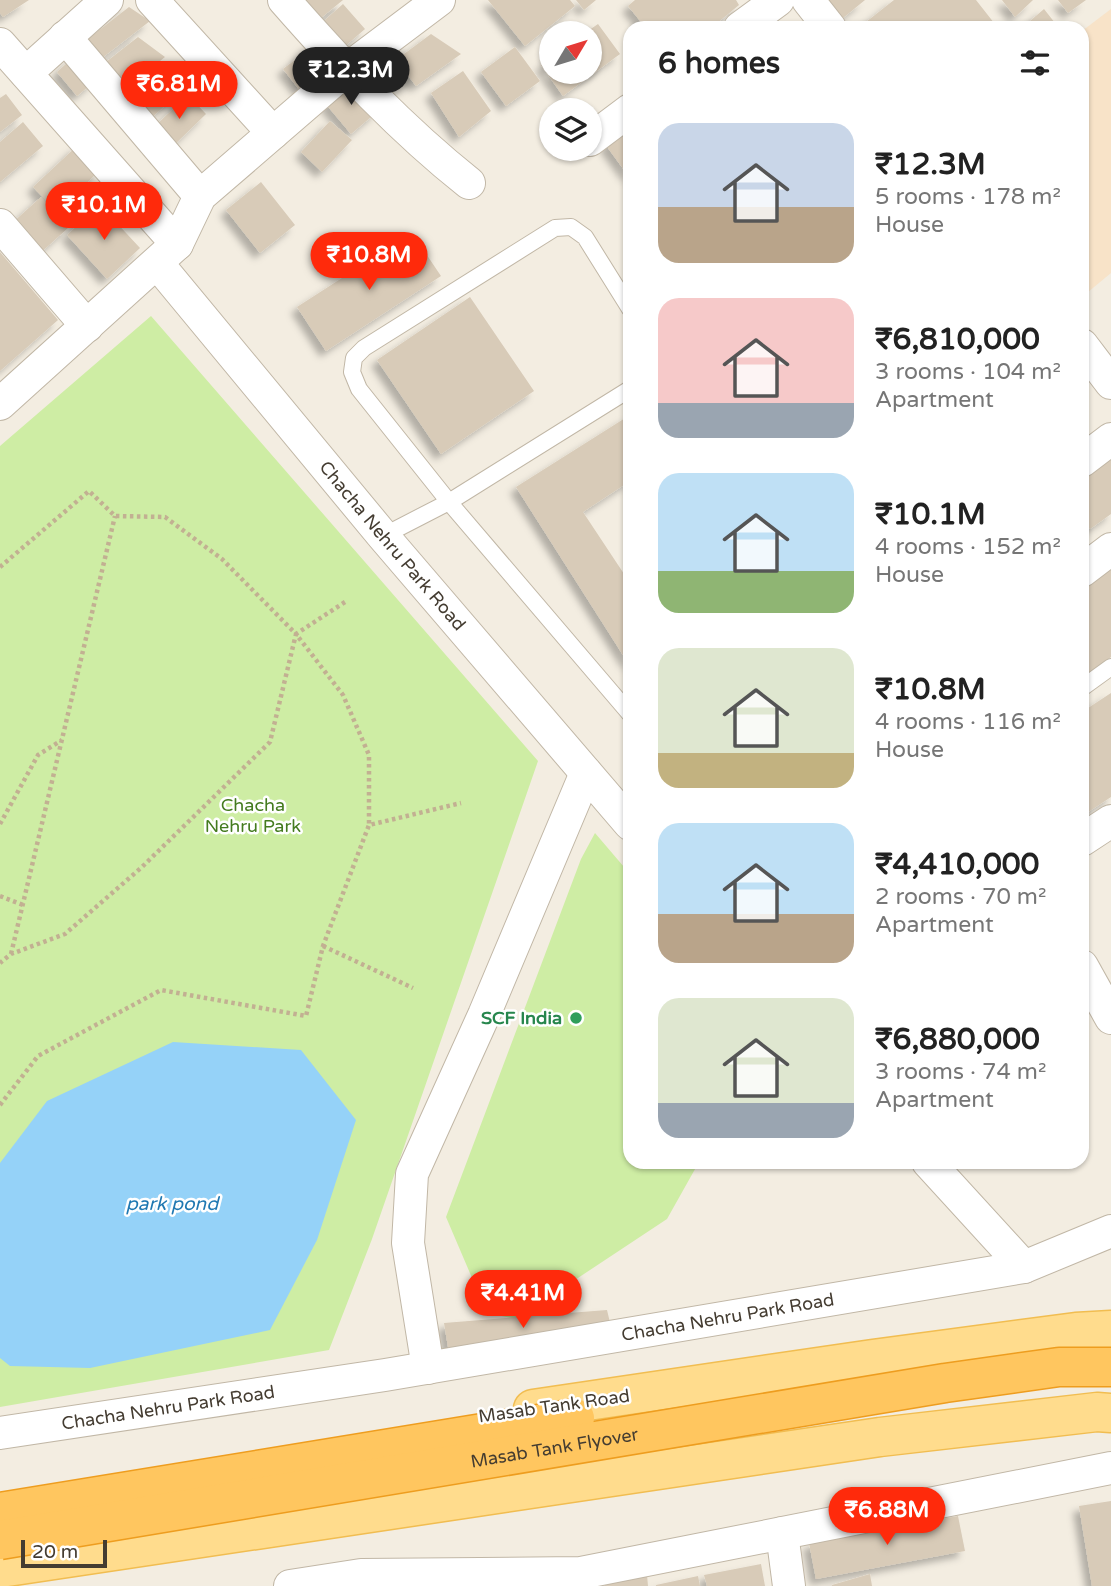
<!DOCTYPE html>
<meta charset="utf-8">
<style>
body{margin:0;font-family:"Varela Round",sans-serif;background:#f2f2f2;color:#222;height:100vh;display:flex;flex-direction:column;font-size:26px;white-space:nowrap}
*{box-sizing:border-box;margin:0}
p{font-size:23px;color:#767676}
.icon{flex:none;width:38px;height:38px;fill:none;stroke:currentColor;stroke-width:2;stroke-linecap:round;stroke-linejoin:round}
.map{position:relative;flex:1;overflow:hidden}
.sheet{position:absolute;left:623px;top:21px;width:466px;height:1148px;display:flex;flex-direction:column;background:#fff;border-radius:21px;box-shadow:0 2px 5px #0004}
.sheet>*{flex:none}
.needle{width:46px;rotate:52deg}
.fabs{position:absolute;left:539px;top:21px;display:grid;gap:14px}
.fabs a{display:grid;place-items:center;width:63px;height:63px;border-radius:50%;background:#fff;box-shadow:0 2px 5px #0004;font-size:35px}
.scale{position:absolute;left:21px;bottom:18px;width:86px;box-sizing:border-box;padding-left:7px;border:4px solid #443c31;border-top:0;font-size:19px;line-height:24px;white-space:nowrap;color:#443c31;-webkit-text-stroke:5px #fff;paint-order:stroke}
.price{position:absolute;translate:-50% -60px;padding:0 16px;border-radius:24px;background:#ff2a0b;color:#fff;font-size:23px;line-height:46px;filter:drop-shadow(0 2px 4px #0008)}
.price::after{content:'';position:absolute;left:50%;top:42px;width:21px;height:16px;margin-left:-10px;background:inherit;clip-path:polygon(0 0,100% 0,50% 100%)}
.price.active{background:#222;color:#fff}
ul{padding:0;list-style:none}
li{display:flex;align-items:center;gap:21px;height:175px;padding:0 35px}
li span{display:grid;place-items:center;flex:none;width:196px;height:140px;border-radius:21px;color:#555}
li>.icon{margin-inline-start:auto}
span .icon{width:84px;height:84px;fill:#fffc;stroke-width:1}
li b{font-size:30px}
h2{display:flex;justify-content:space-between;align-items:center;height:84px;padding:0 35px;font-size:30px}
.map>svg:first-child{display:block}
.commercial{fill:#f8e3c8}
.green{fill:#ceeda4}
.water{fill:#95d2f8}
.building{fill:#d8cbb8;filter:url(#shadow)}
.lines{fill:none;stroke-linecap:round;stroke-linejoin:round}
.lane-casing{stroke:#c1b7a6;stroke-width:18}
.street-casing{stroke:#c1b7a6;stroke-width:34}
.primary-casing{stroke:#f1bd51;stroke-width:41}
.path{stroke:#c2b092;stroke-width:4.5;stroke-dasharray:3.5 3.5;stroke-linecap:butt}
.lane{stroke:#fff;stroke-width:16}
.street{stroke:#fff;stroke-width:32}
.primary{stroke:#ffdc8d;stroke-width:38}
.highway-bridge-casing{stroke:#ee9d1f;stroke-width:41;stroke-linecap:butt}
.highway-bridge{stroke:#ffc65f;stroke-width:38}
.leisure-dot{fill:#2e9e5b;stroke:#fff;stroke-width:2.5}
.labels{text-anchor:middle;stroke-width:5;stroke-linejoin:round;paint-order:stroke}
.street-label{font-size:18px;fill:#443c31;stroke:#fff}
.park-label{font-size:18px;fill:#447b1f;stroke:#fff}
.leisure-label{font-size:18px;font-weight:bold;fill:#27864d;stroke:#fff;text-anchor:end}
.water-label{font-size:19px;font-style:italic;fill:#1f78b2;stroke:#fff}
</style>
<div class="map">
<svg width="1111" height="1586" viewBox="0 0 1111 1586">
<defs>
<filter id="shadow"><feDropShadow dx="-6" dy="6" stdDeviation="3.5" flood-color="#0004"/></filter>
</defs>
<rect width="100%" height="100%" fill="#f3ede1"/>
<!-- commercial -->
<path class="commercial" d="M1111 9V273L1082 297V31Z"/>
<!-- green -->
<path class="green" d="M151 316 538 761 372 1239 329 1350 0 1407V446Z
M595 833 630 874V1162H699L667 1219 516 1319 487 1313 446 1217 581 859Z"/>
<!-- water -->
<path class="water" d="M173 1042 301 1050 356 1120 317 1240 270 1330 90 1368 10 1366 0 1358V1163L47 1101Z"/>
<!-- building -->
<path class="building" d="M0 0H29L3 17 0 13Z
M289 0H343L311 26Z
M488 0H570L575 6 525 46Z
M576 0H596L584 10Z
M635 0H736L739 5 711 28H646L628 6Z
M820 0H865L838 22Z
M894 0H976L998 28H862L861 26Z
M1002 0H1033L1015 17Z
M1058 0H1086L1068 13Z
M343 4 365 29 337 53 316 28Z
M129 7 150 21 98 61 84 42Z
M1044 9 1059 28H1022Z
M598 24 620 54 563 96 541 65 551 58V72H590V33H585Z
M431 34 461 54 416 86 396 60Z
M138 37 165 57 121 92 101 66Z
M316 44 333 67 301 92 283 69Z
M515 47 540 81 506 106 481 72Z
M75 56 95 81 77 96 57 72Z
M463 71 491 111 459 137 431 93Z
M164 72 181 91 148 121 131 103Z
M352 81 378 111 351 134 325 103Z
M6 94 22 115 0 132V98Z
M188 95 206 114 171 148 153 128Z
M330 121 352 140 322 172 301 152Z
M23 122 43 146 0 182V142Z
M630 125V178L605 144Z
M78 145 101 169 57 212 33 187Z
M261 182 295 225 260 253 226 210Z
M41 197 68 228 38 255 10 225Z
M100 205 140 248 107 279 67 235Z
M412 233 441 276 326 351 297 307Z
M0 252 58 320 0 371Z
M470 297 534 391 441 454 377 360Z
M630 415V481L583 512 630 583V666L516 487Z
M1111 452V514L1090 529 1082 518V469Z
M1111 554V657L1082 679V576Z
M1111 693V797L1082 816V712Z
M607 1310 612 1331 449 1353 444 1323Z
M1111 1501V1586H1092L1079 1506Z
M958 1516 965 1551 816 1579 809 1543Z
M761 1564 765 1586H707L704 1575Z
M870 1574 872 1586H832V1585Z
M647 1575 648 1586H605V1582Z
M698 1576 700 1586H656V1585Z"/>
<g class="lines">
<!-- lane casing -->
<g class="lane-casing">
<path id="lane" d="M630 309 585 237 571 227 555 228 364 348 354 358 352 372 359 389 449 502 630 714
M383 536 449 502 630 389
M1082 688 1111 667"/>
</g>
<!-- street casing -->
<g class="street-casing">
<g id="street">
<path d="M152 0 273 133"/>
<path d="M284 0C341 65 401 129 469 183"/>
<path d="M808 0 830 28"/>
<path d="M740 28 778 0"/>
<path d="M65 37 200 196"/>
<path d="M0 44 177 244"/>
<path d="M26 73 107 0"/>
<path d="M590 140 630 110"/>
<path d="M0 225 87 326"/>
<path id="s1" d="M157 263 383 536 630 824"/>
<path d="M1082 345 1111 383"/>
<path d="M0 404 177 244 200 196 346 70 439 0"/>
<path d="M1082 461 1111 439"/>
<path d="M1082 571 1111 549"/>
<path d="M1082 840 1111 821"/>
<path d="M1082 966 1111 1018"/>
<path d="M928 1162 1024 1267"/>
<path d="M428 1368 408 1243 412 1174 484 1015 586 773"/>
<path id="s2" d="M0 1433 385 1375 1024 1267 1111 1231"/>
<path d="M782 1533 789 1586"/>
<path d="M290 1586 361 1575 581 1573 1111 1468"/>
</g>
</g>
<!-- primary casing -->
<g class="primary-casing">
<path id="primary" d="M533 1409 873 1359 1076 1332 1111 1330
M0 1568 880 1437 1097 1412 1111 1413"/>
</g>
<!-- path -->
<path class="path" d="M0 567 89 491 115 516 165 517 222 559 296 634 270 742 142 867 65 934 11 954 0 963
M345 602 296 634 343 695 369 755V825
M0 824 38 755 62 740
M0 896 23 905
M323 946 413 988
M11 954 115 516
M0 1105 38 1056 161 990 306 1016 323 946 369 825 461 803"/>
<!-- lane -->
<use href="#lane" class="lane"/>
<!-- street -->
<use href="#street" class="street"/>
<!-- primary -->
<use href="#primary" class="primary"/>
<!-- highway-bridge casing -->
<g class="highway-bridge-casing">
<g id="highway-bridge">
<path d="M0 1512 575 1418"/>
<path id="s3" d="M0 1540 945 1383 1059 1367H1111"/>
</g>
</g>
<!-- highway-bridge -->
<use href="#highway-bridge" class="highway-bridge"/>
</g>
<!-- markers -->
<circle class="leisure-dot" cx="576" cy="1018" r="7"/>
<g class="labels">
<!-- street labels -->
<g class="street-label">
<text dy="6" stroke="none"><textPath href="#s1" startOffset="368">Chacha Nehru Park Road</textPath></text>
<text dy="6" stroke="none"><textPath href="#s2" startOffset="737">Chacha Nehru Park Road</textPath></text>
<text transform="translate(554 1406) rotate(-8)" y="6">Masab Tank Road</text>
<text dy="6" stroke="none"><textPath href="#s2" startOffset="170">Chacha Nehru Park Road</textPath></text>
<text dy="6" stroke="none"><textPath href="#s3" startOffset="562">Masab Tank Flyover</textPath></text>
</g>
<!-- park labels -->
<g class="park-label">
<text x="253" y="811">Chacha<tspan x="253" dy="21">Nehru Park</tspan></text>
</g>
<!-- leisure labels -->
<g class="leisure-label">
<text x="562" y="1024">SCF India</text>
</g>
<!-- water labels -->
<g class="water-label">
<text x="172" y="1210">park pond</text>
</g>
</g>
</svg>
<div class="fabs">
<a><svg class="needle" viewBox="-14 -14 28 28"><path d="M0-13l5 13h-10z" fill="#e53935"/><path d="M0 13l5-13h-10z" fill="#767676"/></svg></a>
<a><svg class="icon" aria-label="layers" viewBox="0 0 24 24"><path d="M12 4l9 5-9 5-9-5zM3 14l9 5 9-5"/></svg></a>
</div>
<div class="scale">20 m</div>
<b class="price active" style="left:351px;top:107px">₹12.3M</b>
<b class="price" style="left:179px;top:121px">₹6.81M</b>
<b class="price" style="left:104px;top:242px">₹10.1M</b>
<b class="price" style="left:369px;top:292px">₹10.8M</b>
<b class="price" style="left:523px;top:1330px">₹4.41M</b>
<b class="price" style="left:887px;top:1547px">₹6.88M</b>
<section class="sheet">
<h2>6 homes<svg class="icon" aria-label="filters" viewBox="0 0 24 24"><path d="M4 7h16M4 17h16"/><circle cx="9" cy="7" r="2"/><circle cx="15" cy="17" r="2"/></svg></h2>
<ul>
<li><span style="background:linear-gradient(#c9d6e8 60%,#b9a48a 0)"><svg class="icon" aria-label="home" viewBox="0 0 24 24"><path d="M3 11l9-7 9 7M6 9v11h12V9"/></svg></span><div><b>₹12.3M</b><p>5 rooms · 178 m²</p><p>House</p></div></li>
<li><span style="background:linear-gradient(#f6c9c9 75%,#9aa5b1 0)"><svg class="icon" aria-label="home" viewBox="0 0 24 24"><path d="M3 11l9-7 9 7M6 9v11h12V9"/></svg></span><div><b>₹6,810,000</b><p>3 rooms · 104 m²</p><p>Apartment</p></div></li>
<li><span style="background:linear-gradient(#bfe0f5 70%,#8fb573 0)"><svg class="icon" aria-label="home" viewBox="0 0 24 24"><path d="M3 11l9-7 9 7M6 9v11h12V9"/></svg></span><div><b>₹10.1M</b><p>4 rooms · 152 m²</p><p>House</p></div></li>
<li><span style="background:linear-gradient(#dfe7d0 75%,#c2b280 0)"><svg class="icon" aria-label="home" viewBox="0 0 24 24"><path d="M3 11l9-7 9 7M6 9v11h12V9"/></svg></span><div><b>₹10.8M</b><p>4 rooms · 116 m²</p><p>House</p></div></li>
<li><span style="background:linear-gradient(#bfe0f5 65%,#b9a48a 0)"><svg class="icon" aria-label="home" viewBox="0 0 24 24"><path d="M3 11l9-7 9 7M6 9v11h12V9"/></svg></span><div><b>₹4,410,000</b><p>2 rooms · 70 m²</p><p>Apartment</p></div></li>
<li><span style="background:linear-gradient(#dfe7d0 75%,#9aa5b1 0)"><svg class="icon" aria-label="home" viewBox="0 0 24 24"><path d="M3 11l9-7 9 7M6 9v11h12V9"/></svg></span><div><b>₹6,880,000</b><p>3 rooms · 74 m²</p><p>Apartment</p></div></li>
</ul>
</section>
</div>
